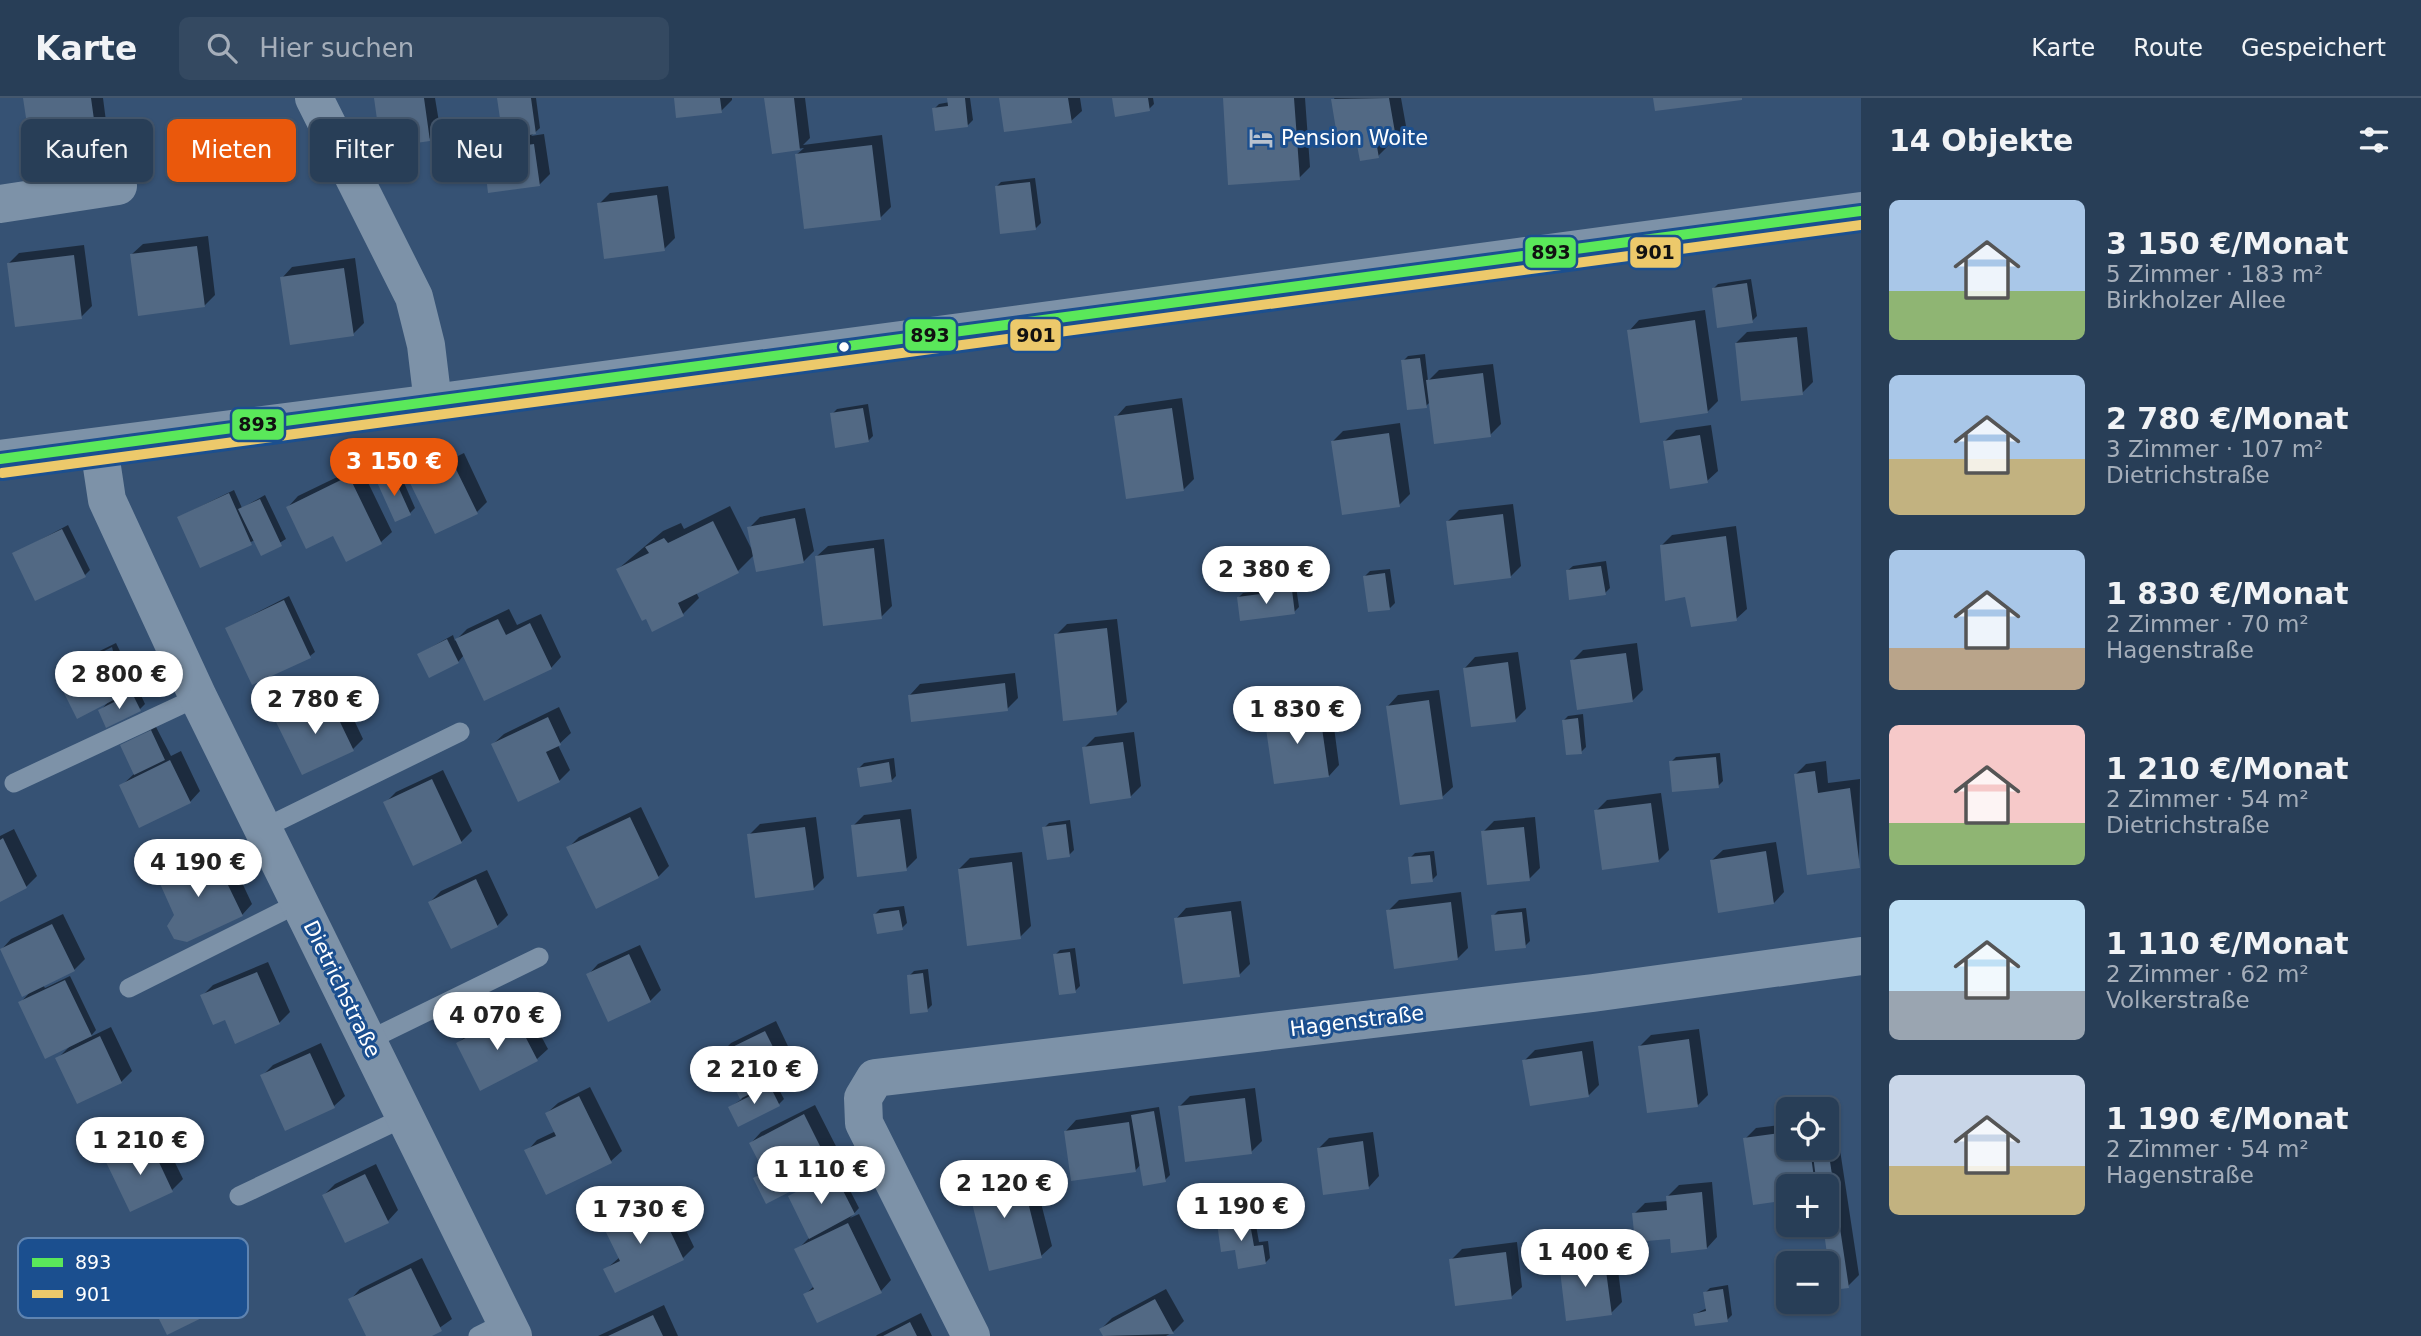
<!DOCTYPE html>
<html lang="de">
<meta charset="utf-8">
<style>
body{margin:0;font-family:"DejaVu Sans",sans-serif;background:#344961;color:#f1f3f6;height:100vh;display:flex;flex-direction:column;font-size:26px;white-space:nowrap}
*{box-sizing:border-box;margin:0}
p{font-size:23px;color:#a5aeba}
.icon{flex:none;width:38px;height:38px;fill:none;stroke:currentColor;stroke-width:2;stroke-linecap:round;stroke-linejoin:round}
.map{position:relative;flex:1;overflow:hidden}
.sheet{display:flex;flex-direction:column;background:#283e57;width:560px}
.sheet>*{flex:none}
.guide{position:absolute;left:21px;top:21px;width:665px;height:63px;display:flex;gap:14px}
.controls{position:absolute;left:1776px;top:999px;display:grid;gap:14px}
.controls a{display:grid;place-items:center;width:63px;height:63px;border-radius:10px;background:#283e57;box-shadow:0 2px 5px #0004,0 0 0 2px #44576d;font-size:35px}
.price{position:absolute;translate:-50% -60px;padding:0 16px;border-radius:24px;background:#fff;color:#222;font-size:23px;line-height:46px;filter:drop-shadow(0 2px 4px #0008)}
.price::after{content:'';position:absolute;left:50%;top:42px;width:21px;height:16px;margin-left:-10px;background:inherit;clip-path:polygon(0 0,100% 0,50% 100%)}
.price.on{background:#ea580c;color:#fff}
ul{padding:0;list-style:none}
li{display:flex;align-items:center;gap:21px;height:175px;padding:0 28px}
li span{display:grid;place-items:center;flex:none;width:196px;height:140px;border-radius:10px;color:#555}
li>.icon{margin-inline-start:auto}
span .icon{width:84px;height:84px;fill:#fffc;stroke-width:1}
li b{font-size:30px}
h2{display:flex;justify-content:space-between;align-items:center;height:84px;padding:0 28px;font-size:30px}
.tag{padding:0 24px;border-radius:10px;background:#283e57;box-shadow:0 2px 5px #0004,0 0 0 2px #44576d;font-size:24px;line-height:63px}
.tag.on{background:#ea580c;color:#fff}
header{display:flex;align-items:center;gap:42px;box-sizing:border-box;height:98px;padding:0 35px;background:#283e57;border-bottom:2px solid #44576d}
header strong{font-size:33px}
nav{display:flex;gap:38px;margin-inline-start:auto;font-size:24px}
.search{width:490px;height:63px;background:#344961;display:flex;align-items:center;gap:18px;box-sizing:border-box;padding:0 24px;border-radius:10px;color:#a5aeba;font-size:26px}
main{display:flex;flex:1;min-height:0}
.map>svg:first-child{display:block}
.shadow{fill:#0007;fill-rule:evenodd}
.building{fill:#526984}
.lines{fill:none;stroke-linecap:round;stroke-linejoin:round}
.service{stroke:#7d92a8;stroke-width:19}
.minor{stroke:#7d92a8;stroke-width:38}
.bus-1-casing{stroke:#1b4f8f;stroke-width:16}
.bus-2-casing{stroke:#1b4f8f;stroke-width:16}
.bus-1{stroke:#5ae85a;stroke-width:10}
.bus-2{stroke:#ecc96b;stroke-width:10}
.bus-dot{fill:#fff;stroke:#1b4f8f;stroke-width:2.5}
.labels{text-anchor:middle;stroke-width:6;stroke-linejoin:round;paint-order:stroke}
.poi-label{font-size:21px;fill:#fff;stroke:#1b4f8f;text-anchor:start}
.street-label{font-size:21px;fill:#fff;stroke:#1b4f8f}
.key{fill:#1b4f8f;stroke:#5f84b1;stroke-width:2}
.key-label{font-size:19px;fill:#fff}
.line-badge{stroke:#1b4f8f;stroke-width:2.5}
.pale-badge-label{font-size:19px;text-anchor:middle;font-weight:bold;fill:#111}
</style>
<header>
<strong>Karte</strong>
<div class="search"><svg class="icon" aria-label="search" viewBox="0 0 24 24"><circle cx="10" cy="10" r="6"/><path d="M15 15l6 6"/></svg>Hier suchen</div>
<nav><a>Karte</a><a>Route</a><a>Gespeichert</a></nav>
</header>
<main>
<div class="map">
<svg width="1861" height="1238" viewBox="0 0 1861 1238">
<rect width="100%" height="100%" fill="#365274"/>
<!-- shadow -->
<path class="shadow" d="M25 0H103L107 31 97 42Z
M376 0H435L440 30 429 41Z
M499 0H536L540 30 531 38 544 36 550 76 539 87 485 53 495 42 505 41Z
M676 0H732V2L721 13Z
M766 0H805L810 40 803 47 882 37 891 109 880 120 796 57 804 50 773 54Z
M949 0H970L973 22 968 27 934 11 939 6 950 4Z
M1000 0H1080L1082 13 1071 23Z
M1114 0H1153L1154 6 1149 11Z
M1224 0H1305L1310 69 1299 80Z
M1334 0H1401L1406 28 1395 38 1388 40 1389 47 1378 58 1358 45Z
M1035 80 1041 125 1036 130 996 89 1001 84Z
M668 88 675 140 664 151 599 106 610 95Z
M208 138 215 197 204 208 132 156 143 146Z
M84 147 92 208 81 219 8 166 19 155Z
M355 160 364 225 353 236 282 180 292 169Z
M1751 181 1757 218 1752 223 1713 191 1718 186Z
M1705 212 1718 303 1707 314 1629 233 1639 222Z
M1807 229 1813 284 1802 295 1736 245 1747 234Z
M1425 256 1428 283 1439 272 1493 266 1501 326 1490 337 1430 304 1426 308 1403 263 1408 258Z
M1182 300 1194 381 1183 392 1116 319 1126 308Z
M868 306 873 338 868 343 832 316 837 311Z
M1400 325 1410 396 1399 407 1332 344 1343 333Z
M1711 327 1718 373 1707 383 1665 343 1676 332Z
M464 355 487 404 477 414 412 386 423 375Z
M360 368 392 434 381 444 347 461 334 435 288 409 298 398Z
M398 371 415 410 410 415 378 383Z
M234 392 242 410 265 397 286 441 261 456 255 442 201 468 179 419Z
M1513 406 1521 468 1510 479 1448 423 1459 412Z
M730 408 752 452 749 430 760 419 805 410 814 453 803 464 754 457 738 473 696 494 699 500 683 516 653 531 618 471 663 433 681 425 684 431Z
M68 427 90 472 85 477 14 456Z
M1736 428 1747 511 1736 521 1687 497 1661 448 1672 437Z
M884 441 892 508 881 519 817 458 828 448Z
M1606 463 1610 490 1605 495 1567 473 1573 468Z
M1390 471 1395 505 1390 510 1365 478 1370 473Z
M1296 488 1299 509 1294 514 1238 500 1243 495Z
M289 498 315 554 310 558 227 530Z
M509 511 517 527 541 516 561 559 551 570 464 557 458 564 419 556 453 537 455 543 467 531Z
M1117 521 1127 604 1116 615 1056 537 1067 526Z
M116 545 135 584 119 600 138 591 145 606 140 611 100 613 109 603 58 579 69 568ZM112 549 113 553 69 575V571Z
M1637 545 1643 592 1632 603 1572 563 1583 552Z
M1518 554 1526 611 1515 622 1465 570 1475 559Z
M1015 575 1018 600 1007 611 910 597 920 586Z
M339 590 363 641 353 651 278 624 289 614Z
M1439 592 1453 689 1442 699 1388 608 1398 597Z
M1330 599 1339 667 1329 678 1266 617 1277 607Z
M559 609 571 635 558 647 570 672 559 683 493 646 504 636Z
M1583 616 1586 649 1581 654 1563 623 1568 618Z
M156 629 171 658 181 653 200 693 190 704 121 688 135 675 122 648Z
M1134 634 1141 688 1130 699 1084 650 1095 639Z
M1720 655 1723 683 1718 688 1671 664 1676 659Z
M894 660 896 678 891 683 859 670 864 665Z
M1826 663 1828 685 1860 681 1859 768 1796 676 1806 666Z
M443 672 472 733 461 744 385 705 396 694Z
M1661 695 1669 752 1658 763 1596 713 1607 702Z
M641 709 669 768 658 779 568 750 579 739Z
M911 711 917 760 906 771 853 728 864 717Z
M816 719 824 780 813 791 749 737 760 726Z
M1535 719 1540 770 1529 781 1483 734 1494 723Z
M1070 722 1074 752 1069 757 1044 730 1049 725Z
M14 731 37 778 26 789 0 802V738Z
M223 744 252 806 242 817H176L159 780 169 769Z
M1776 744 1784 794 1774 805 1712 762 1723 752Z
M1434 753 1437 777 1432 782 1410 760 1415 755Z
M1022 754 1031 828 1020 839 959 771 970 760Z
M487 772 508 817 497 828 430 804 441 793Z
M1461 794 1468 850 1457 861 1388 813 1399 802Z
M1241 803 1250 866 1239 877 1176 821 1186 810Z
M904 808 907 825 902 830 875 816 880 811Z
M1526 810 1530 843 1525 848 1493 818 1498 813Z
M63 816 85 861 74 872 43 887 45 890 70 878 96 932 90 939 111 929 132 973 121 984 58 960 70 948 21 904 31 893 1 852 11 841Z
M640 847 661 892 650 903 588 877 598 866Z
M1075 850 1080 888 1075 893 1055 857 1060 852Z
M268 864 290 914 279 925 226 920 202 898 213 887Z
M928 871 932 907 927 912 909 878 914 873Z
M524 906 548 951 537 961 481 991 458 945 469 935Z
M776 923 796 965 774 982 784 1001 779 1006 730 1009 742 1001 720 956 731 945Z
M1699 931 1708 997 1698 1007 1640 948 1651 937Z
M1593 943 1599 987 1589 997 1524 963 1535 952Z
M321 945 345 998 334 1008 262 978 273 967Z
M590 989 622 1053 611 1063 527 1053 537 1042 556 1033 547 1015 558 1005Z
M1255 990 1262 1043 1251 1054 1179 1009 1190 998Z
M815 1007 842 1060 831 1071 755 1080 764 1071 751 1045 761 1034Z
M1159 1009 1170 1077 1165 1082 1141 1066 1135 1073 1066 1033 1076 1022Z
M1788 1026V1050H1827V1033L1837 1032 1859 1177 1848 1188 1825 1127 1827 1088H1788V1101L1754 1105 1745 1041 1756 1030Z
M160 1034 183 1081 172 1092 108 1064 119 1053Z
M1373 1034 1379 1078 1369 1089 1319 1050 1329 1040Z
M1030 1062 1052 1148 1041 1158 969 1085 980 1074Z
M376 1066 398 1112 388 1123 324 1097 335 1086Z
M839 1071 859 1110 850 1120 859 1116 891 1182 881 1193 805 1197 814 1188 797 1152 810 1139 790 1099Z
M1712 1084 1717 1139 1707 1150 1671 1139 1634 1116 1645 1105 1668 1103V1098L1679 1087Z
M666 1091 694 1149 683 1160 605 1172 620 1159 604 1126 615 1115Z
M1254 1116 1259 1144 1268 1143 1270 1160 1265 1165 1237 1150 1219 1126 1224 1121Z
M1517 1144 1522 1189 1511 1199 1451 1162 1462 1151Z
M1615 1148 1622 1204 1611 1215 1560 1164 1571 1154Z
M422 1160 452 1221 428 1238H367L350 1202 360 1191Z
M1728 1187 1732 1217 1727 1222 1695 1216 1707 1210 1705 1195 1710 1190Z
M1166 1191 1184 1223 1173 1234 1166 1238H1105L1101 1231 1112 1220Z
M664 1207 678 1238H598Z
M921 1215 932 1238H876L877 1237Z"/>
<!-- building -->
<path class="building" d="M23 0H91L97 43 31 53Z
M374 0H424L430 43 381 50Z
M497 0H531L536 36 503 41Z
M674 0H720L722 15 676 20Z
M764 0H794L800 52 772 56Z
M947 0H965L968 29 935 33 932 10 948 8Z
M999 0H1068L1072 25 1004 34Z
M1112 0H1148L1150 13 1115 19Z
M1223 0H1294L1300 82 1228 87Z
M1389 0 1396 40 1376 43 1379 60 1360 63 1357 47 1339 50 1331 1Z
M1653 0H1742V2L1655 13Z
M534 46 540 88 488 95 483 53Z
M872 47 881 122 804 131 795 56Z
M1030 84 1036 132 1000 136 995 88Z
M657 97 665 153 604 161 597 105Z
M197 148 205 209 138 218 130 156Z
M74 157 82 221 15 229 7 165Z
M344 170 354 238 290 247 280 179Z
M1747 185 1753 225 1717 230 1712 190Z
M1695 222 1708 315 1640 325 1627 232Z
M1797 239 1803 297 1741 303 1735 245Z
M1420 260 1427 310 1407 312 1401 262Z
M1483 275 1491 339 1434 346 1426 282Z
M863 310 869 344 835 350 830 315Z
M1172 310 1184 393 1126 401 1114 318Z
M1389 335 1400 409 1342 417 1331 343Z
M1700 337 1708 385 1670 391 1663 343Z
M453 365 478 416 435 436 410 385Z
M392 375 411 417 395 424 376 382Z
M349 378 382 446 346 464 333 438 306 451 286 409Z
M229 395 252 447 200 470 177 419Z
M260 401 282 448 261 458 238 411Z
M1503 416 1511 480 1454 487 1446 423Z
M795 420 804 465 756 474 747 429Z
M713 423 739 475 678 505 684 518 652 534 646 521 642 523 616 471 649 455 645 449 664 440 668 445Z
M62 431 86 479 35 503 12 455Z
M1726 438 1737 523 1691 529 1685 499 1665 503 1660 447Z
M874 450 882 521 823 528 815 458Z
M1601 468 1606 497 1569 502 1566 472Z
M1385 475 1390 512 1368 514 1363 478Z
M1292 492 1295 516 1240 523 1237 499Z
M284 502 311 560 252 587 225 530Z
M498 521 506 537 530 525 552 571 484 603 455 541Z
M1107 530 1117 617 1063 623 1054 536Z
M447 541 459 565 429 580 417 556Z
M105 555 125 596 77 621 56 579Z
M1626 555 1633 604 1577 612 1570 562Z
M1508 564 1516 624 1471 629 1463 570Z
M1005 585 1008 613 911 624 908 597Z
M132 595 141 613 106 630 98 612Z
M328 599 354 653 302 677 276 624Z
M1429 602 1443 701 1400 707 1386 608Z
M1319 609 1329 679 1274 686 1264 617Z
M548 619 561 647 546 654 560 684 518 704 491 646Z
M1578 620 1582 656 1566 657 1562 622Z
M151 632 165 662 134 677 120 647Z
M1123 644 1131 700 1090 706 1082 649Z
M1716 659 1719 690 1672 694 1669 663Z
M170 662 191 705 139 730 119 687Z
M889 664 892 684 860 689 857 670Z
M1815 673 1818 695 1850 690 1860 770 1807 777 1794 676Z
M432 681 462 745 413 768 383 704Z
M1651 705 1659 764 1602 772 1594 712Z
M630 719 659 780 596 811 566 749Z
M900 721 907 773 857 779 851 727Z
M1066 726 1070 759 1047 762 1042 729Z
M805 729 814 792 755 800 747 736Z
M1524 729 1530 783 1487 787 1481 733Z
M3 740 27 790 0 804V742Z
M1766 753 1774 806 1718 815 1710 762Z
M212 754 243 818 187 844 174 841 167 828 174 817 157 779Z
M1430 757 1433 784 1411 786 1408 759Z
M1012 764 1021 841 967 848 958 771Z
M476 781 498 829 451 851 428 804Z
M1451 804 1458 862 1394 871 1386 812Z
M899 812 903 832 877 836 873 816Z
M1231 813 1240 879 1183 886 1174 820Z
M1522 814 1526 850 1495 853 1491 817Z
M52 826 75 873 22 899 0 851Z
M1070 854 1076 895 1059 897 1053 856Z
M629 856 651 904 608 924 586 876Z
M257 874 280 926 235 946 225 922 213 927 200 897Z
M923 875 928 914 910 916 907 877Z
M65 882 92 938 45 961 18 904Z
M513 915 538 963 480 993 456 945Z
M765 933 787 977 740 1001 718 956Z
M100 938 122 985 77 1006 55 960Z
M1689 941 1698 1009 1647 1015 1638 948Z
M1582 953 1589 999 1530 1008 1522 962Z
M310 955 335 1010 285 1033 260 977Z
M770 988 780 1008 738 1029 728 1009Z
M579 998 612 1065 546 1097 524 1052 556 1038 545 1015Z
M1245 1000 1252 1056 1185 1064 1178 1008Z
M1154 1013 1166 1084 1143 1088 1131 1017Z
M804 1016 832 1072 766 1106 753 1080 764 1074 749 1045Z
M1129 1024 1136 1074 1071 1083 1064 1033Z
M1788 1034V1050H1810L1815 1088H1788V1102L1753 1107 1743 1040Z
M149 1043 173 1094 130 1114 106 1064Z
M1363 1043 1369 1091 1323 1097 1317 1050Z
M1812 1050H1828L1849 1190 1832 1192 1823 1127H1827V1088H1817Z
M1020 1072 1042 1160 989 1173 967 1085Z
M834 1075 855 1116 809 1141 788 1098Z
M365 1076 389 1125 345 1145 322 1097Z
M1702 1094 1707 1151 1671 1155 1670 1141 1635 1144 1632 1115 1667 1112 1666 1098Z
M655 1101 684 1162 615 1195 603 1171 620 1163 602 1126Z
M1249 1120 1254 1148 1263 1147 1266 1166 1238 1171 1235 1152 1221 1154 1217 1125Z
M848 1125 882 1195 817 1225 803 1196 814 1191 794 1151Z
M201 1154 228 1207 167 1237 141 1185Z
M1506 1154 1512 1201 1455 1208 1449 1161Z
M1604 1158 1612 1217 1566 1223 1559 1164Z
M411 1170 442 1233 432 1238H366L348 1201Z
M1723 1191 1728 1224 1695 1228 1693 1216 1706 1213 1703 1194Z
M1155 1201 1174 1236 1103 1238 1099 1231Z
M653 1217 663 1238H608Z
M910 1224 917 1238H883Z"/>
<g class="lines">
<!-- service -->
<path class="service" d="M14 685 198 599
M262 731 460 634
M129 890 299 805
M367 943 539 859
M239 1098 405 1019
M478 1238 506 1224"/>
<!-- minor -->
<path class="minor" d="M314 0 414 199 426 247 433 305
M0 106 118 88
M99 349 107 402 198 599 513 1238
M0 361 433 305 1861 113
M971 1238 864 1025 863 1000 875 980 1593 895 1861 858"/>
<!-- bus-1 casing -->
<g class="bus-1-casing">
<path id="bus-1" d="M0 361 1861 113"/>
</g>
<!-- bus-2 casing -->
<g class="bus-2-casing">
<path id="bus-2" d="M2 375 1861 127"/>
</g>
<!-- bus-1 -->
<use href="#bus-1" class="bus-1"/>
<!-- bus-2 -->
<use href="#bus-2" class="bus-2"/>
</g>
<!-- icons -->
<defs>
<g id="hotel-bare" transform="scale(1.89)"><path d="M-6-4.5h1.5V1H6V5H4.5V3h-9V5H-6ZM-4 0a1.8 1.8 0 1 1 3.6 0ZM.5 0V-2.5h3Q6-2.5 6 0Z" fill="#b9c2ce" stroke="#1b4f8f" stroke-width="2.5" paint-order="stroke"/></g>
</defs>
<g fill-rule="evenodd">
<use href="#hotel-bare" x="1261" y="40"/>
</g>
<!-- markers -->
<circle class="bus-dot" cx="844" cy="249" r="6"/>
<g class="labels">
<!-- poi labels -->
<g class="poi-label">
<text x="1281" y="47">Pension Woite</text>
</g>
<!-- street labels -->
<g class="street-label">
<text transform="translate(342 891) rotate(64)" y="7">Dietrichstraße</text>
<text transform="translate(1357 923) rotate(-7)" y="7">Hagenstraße</text>
</g>
</g>
<!-- legend -->
<rect x="18" y="1140" width="230" height="80" rx="10" class="key"/>
<rect x="32" y="1160" width="31" height="9" fill="#5ae85a"/>
<rect x="32" y="1192" width="31" height="8" fill="#ecc96b"/>
<g class="key-label">
<text x="75" y="1171">893</text>
<text x="75" y="1203">901</text>
</g>
<g class="line-badge">
<rect x="1524" y="138" width="53" height="33" rx="7" fill="#5ae85a"/>
<rect x="1629" y="138" width="53" height="33" rx="7" fill="#ecc96b"/>
<rect x="904" y="220" width="53" height="34" rx="7" fill="#5ae85a"/>
<rect x="1009" y="220" width="53" height="34" rx="7" fill="#ecc96b"/>
<rect x="231" y="310" width="54" height="33" rx="7" fill="#5ae85a"/>
</g>
<g class="pale-badge-label">
<text x="1551" y="161">893</text>
<text x="1655" y="161">901</text>
<text x="930" y="244">893</text>
<text x="1036" y="244">901</text>
<text x="258" y="333">893</text>
</g>
</svg>
<div class="controls">
<a><svg class="icon" aria-label="locate" viewBox="0 0 24 24"><circle cx="12" cy="12" r="6"/><path d="M12 2v4M12 18v4M2 12h4M18 12h4"/></svg></a>
<a>+</a>
<a>−</a>
</div>
<b class="price on" style="left:394px;top:400px">3 150 €</b>
<b class="price" style="left:1266px;top:508px">2 380 €</b>
<b class="price" style="left:119px;top:613px">2 800 €</b>
<b class="price" style="left:315px;top:638px">2 780 €</b>
<b class="price" style="left:1297px;top:648px">1 830 €</b>
<b class="price" style="left:198px;top:801px">4 190 €</b>
<b class="price" style="left:497px;top:954px">4 070 €</b>
<b class="price" style="left:754px;top:1008px">2 210 €</b>
<b class="price" style="left:140px;top:1079px">1 210 €</b>
<b class="price" style="left:821px;top:1108px">1 110 €</b>
<b class="price" style="left:1004px;top:1122px">2 120 €</b>
<b class="price" style="left:1241px;top:1145px">1 190 €</b>
<b class="price" style="left:640px;top:1148px">1 730 €</b>
<b class="price" style="left:1585px;top:1191px">1 400 €</b>
<div class="guide">
<a class="tag">Kaufen</a>
<a class="tag on">Mieten</a>
<a class="tag">Filter</a>
<a class="tag">Neu</a>
</div>
</div>
<section class="sheet">
<h2>14 Objekte<svg class="icon" aria-label="filters" viewBox="0 0 24 24"><path d="M4 7h16M4 17h16"/><circle cx="9" cy="7" r="2"/><circle cx="15" cy="17" r="2"/></svg></h2>
<ul>
<li><span style="background:linear-gradient(#a9c7e8 65%,#8fb573 0)"><svg class="icon" aria-label="home" viewBox="0 0 24 24"><path d="M3 11l9-7 9 7M6 9v11h12V9"/></svg></span><div><b>3 150 €/Monat</b><p>5 Zimmer · 183 m²</p><p>Birkholzer Allee</p></div></li>
<li><span style="background:linear-gradient(#a9c7e8 60%,#c2b280 0)"><svg class="icon" aria-label="home" viewBox="0 0 24 24"><path d="M3 11l9-7 9 7M6 9v11h12V9"/></svg></span><div><b>2 780 €/Monat</b><p>3 Zimmer · 107 m²</p><p>Dietrichstraße</p></div></li>
<li><span style="background:linear-gradient(#a9c7e8 70%,#b9a48a 0)"><svg class="icon" aria-label="home" viewBox="0 0 24 24"><path d="M3 11l9-7 9 7M6 9v11h12V9"/></svg></span><div><b>1 830 €/Monat</b><p>2 Zimmer · 70 m²</p><p>Hagenstraße</p></div></li>
<li><span style="background:linear-gradient(#f6c9c9 70%,#8fb573 0)"><svg class="icon" aria-label="home" viewBox="0 0 24 24"><path d="M3 11l9-7 9 7M6 9v11h12V9"/></svg></span><div><b>1 210 €/Monat</b><p>2 Zimmer · 54 m²</p><p>Dietrichstraße</p></div></li>
<li><span style="background:linear-gradient(#bfe0f5 65%,#9aa5b1 0)"><svg class="icon" aria-label="home" viewBox="0 0 24 24"><path d="M3 11l9-7 9 7M6 9v11h12V9"/></svg></span><div><b>1 110 €/Monat</b><p>2 Zimmer · 62 m²</p><p>Volkerstraße</p></div></li>
<li><span style="background:linear-gradient(#c9d6e8 65%,#c2b280 0)"><svg class="icon" aria-label="home" viewBox="0 0 24 24"><path d="M3 11l9-7 9 7M6 9v11h12V9"/></svg></span><div><b>1 190 €/Monat</b><p>2 Zimmer · 54 m²</p><p>Hagenstraße</p></div></li>
</ul>
</section>
</main>
